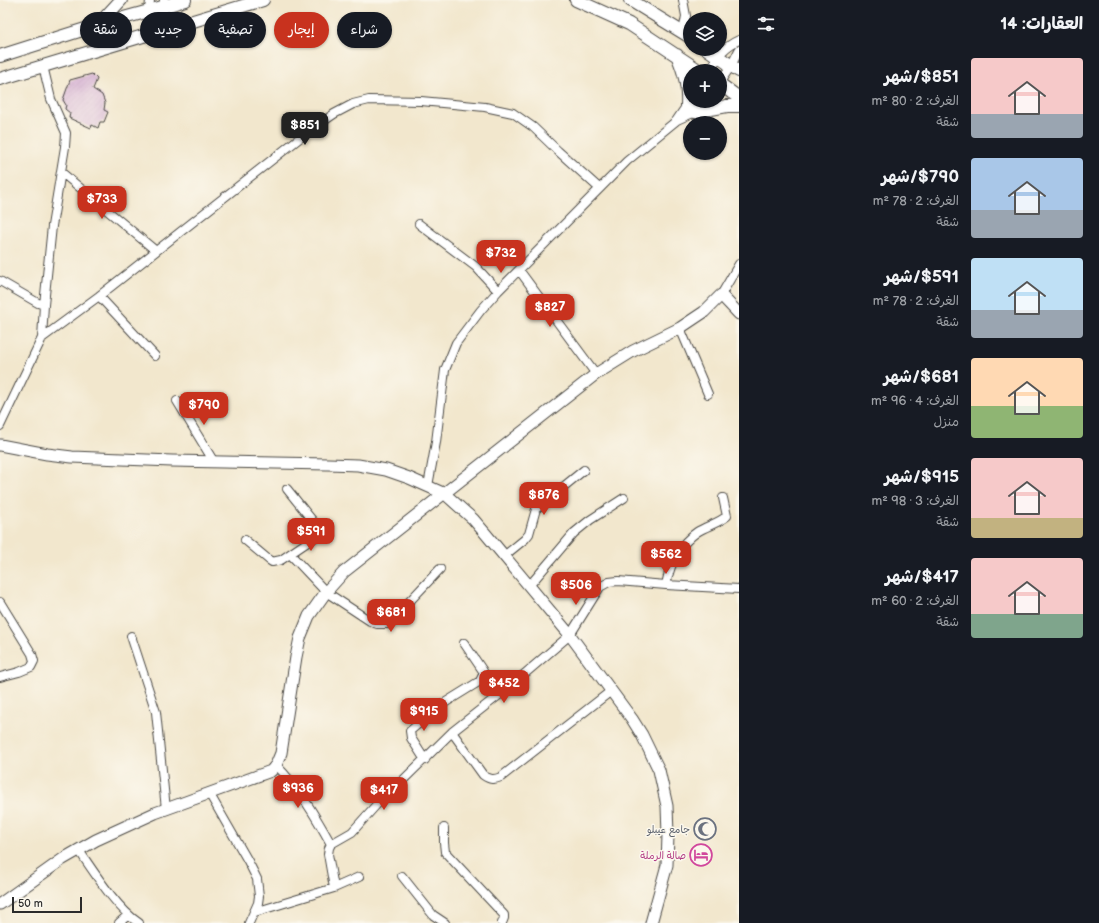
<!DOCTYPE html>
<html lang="ar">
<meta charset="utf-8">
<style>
body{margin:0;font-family:"Balsamiq Sans","Playpen Sans Arabic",sans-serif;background:#242831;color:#f1f3f6;direction:rtl;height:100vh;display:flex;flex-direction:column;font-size:15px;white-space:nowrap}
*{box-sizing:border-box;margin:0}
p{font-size:13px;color:#9ea1a6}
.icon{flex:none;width:22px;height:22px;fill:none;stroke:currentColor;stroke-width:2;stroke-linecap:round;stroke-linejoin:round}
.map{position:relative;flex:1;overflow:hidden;direction:ltr}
.panel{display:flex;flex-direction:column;background:#171b24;width:360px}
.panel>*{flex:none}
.top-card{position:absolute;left:12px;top:12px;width:380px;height:36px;direction:rtl;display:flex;gap:8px}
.controls{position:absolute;left:683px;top:12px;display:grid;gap:8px}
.controls a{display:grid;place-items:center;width:44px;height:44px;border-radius:50%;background:#171b24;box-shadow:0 1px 3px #0004;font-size:20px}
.scale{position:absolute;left:12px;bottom:10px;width:70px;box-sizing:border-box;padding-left:4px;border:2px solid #2b2b2b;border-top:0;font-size:11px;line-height:14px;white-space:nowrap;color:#2b2b2b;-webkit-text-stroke:3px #fbf7ec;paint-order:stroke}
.price{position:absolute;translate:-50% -34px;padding:0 9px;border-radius:8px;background:#c8321e;color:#fff;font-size:13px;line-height:26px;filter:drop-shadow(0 1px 2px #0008)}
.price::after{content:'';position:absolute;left:50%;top:24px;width:12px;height:9px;margin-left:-6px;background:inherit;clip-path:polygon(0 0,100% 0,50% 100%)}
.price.selected{background:#222;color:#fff}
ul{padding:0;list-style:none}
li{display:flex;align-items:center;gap:12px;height:100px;padding:0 16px}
li span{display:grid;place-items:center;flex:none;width:112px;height:80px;border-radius:4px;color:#555}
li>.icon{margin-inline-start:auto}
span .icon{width:48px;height:48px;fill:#fffc;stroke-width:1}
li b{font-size:17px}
h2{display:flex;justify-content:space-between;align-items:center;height:48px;padding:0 16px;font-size:17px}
.pill{padding:0 14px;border-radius:18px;background:#171b24;box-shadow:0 1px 3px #0004;font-size:14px;line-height:36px}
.pill.selected{background:#c8321e;color:#fff}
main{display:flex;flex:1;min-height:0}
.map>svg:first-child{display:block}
.building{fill:url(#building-hatch)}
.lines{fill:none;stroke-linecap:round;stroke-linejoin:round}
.street-casing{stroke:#494743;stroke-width:10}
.secondary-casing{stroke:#494743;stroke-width:13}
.primary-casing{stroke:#494743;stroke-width:14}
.street{stroke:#fff;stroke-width:8}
.secondary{stroke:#fff;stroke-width:11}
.primary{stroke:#fff;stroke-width:12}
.labels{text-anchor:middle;stroke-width:3;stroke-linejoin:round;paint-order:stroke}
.worship-label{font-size:10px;fill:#5b616d;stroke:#fbf7ec;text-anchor:end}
.hotel-label{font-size:10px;fill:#b23c85;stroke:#fbf7ec;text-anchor:end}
</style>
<main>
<section class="panel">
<h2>العقارات: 14<svg class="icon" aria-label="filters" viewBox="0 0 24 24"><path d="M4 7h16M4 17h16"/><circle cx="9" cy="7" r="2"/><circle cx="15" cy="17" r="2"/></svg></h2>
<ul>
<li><span style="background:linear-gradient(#f6c9c9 70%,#9aa5b1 0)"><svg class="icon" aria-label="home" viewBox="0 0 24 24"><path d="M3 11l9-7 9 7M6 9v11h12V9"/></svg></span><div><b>$851/شهر</b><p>الغرف: 2 · 80 m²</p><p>شقة</p></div></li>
<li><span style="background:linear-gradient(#a9c7e8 65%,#9aa5b1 0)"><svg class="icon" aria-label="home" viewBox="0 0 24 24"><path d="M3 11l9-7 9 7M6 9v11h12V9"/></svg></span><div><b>$790/شهر</b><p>الغرف: 2 · 78 m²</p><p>شقة</p></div></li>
<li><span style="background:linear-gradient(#bfe0f5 65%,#9aa5b1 0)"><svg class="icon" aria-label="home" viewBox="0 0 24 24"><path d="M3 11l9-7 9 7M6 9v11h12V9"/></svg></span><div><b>$591/شهر</b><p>الغرف: 2 · 78 m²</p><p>شقة</p></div></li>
<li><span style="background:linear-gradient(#ffd9b3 60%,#8fb573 0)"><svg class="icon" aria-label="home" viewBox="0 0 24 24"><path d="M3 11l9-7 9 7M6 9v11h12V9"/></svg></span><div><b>$681/شهر</b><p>الغرف: 4 · 96 m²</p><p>منزل</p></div></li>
<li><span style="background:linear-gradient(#f6c9c9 75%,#c2b280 0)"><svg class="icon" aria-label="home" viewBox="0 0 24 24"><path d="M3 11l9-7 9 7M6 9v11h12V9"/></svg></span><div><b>$915/شهر</b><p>الغرف: 3 · 98 m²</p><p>شقة</p></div></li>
<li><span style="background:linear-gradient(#f6c9c9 70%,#7fa58c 0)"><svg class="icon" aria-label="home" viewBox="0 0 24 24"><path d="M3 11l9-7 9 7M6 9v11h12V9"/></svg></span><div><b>$417/شهر</b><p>الغرف: 2 · 60 m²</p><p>شقة</p></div></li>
</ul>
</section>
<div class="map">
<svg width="739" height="923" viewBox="0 0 739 923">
<defs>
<pattern id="building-hatch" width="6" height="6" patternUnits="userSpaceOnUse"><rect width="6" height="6" fill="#d7b2d4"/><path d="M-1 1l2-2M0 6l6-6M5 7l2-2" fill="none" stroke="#b999b6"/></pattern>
</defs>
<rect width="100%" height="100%" fill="#fbf7ec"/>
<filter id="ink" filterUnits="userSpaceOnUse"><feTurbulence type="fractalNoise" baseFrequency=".025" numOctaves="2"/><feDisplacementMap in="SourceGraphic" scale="8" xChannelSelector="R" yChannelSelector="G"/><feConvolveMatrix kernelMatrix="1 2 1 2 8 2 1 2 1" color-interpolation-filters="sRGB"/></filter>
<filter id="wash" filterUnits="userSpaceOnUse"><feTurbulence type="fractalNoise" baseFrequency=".012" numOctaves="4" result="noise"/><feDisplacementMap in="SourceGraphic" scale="16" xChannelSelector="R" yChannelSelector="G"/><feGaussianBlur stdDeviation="0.9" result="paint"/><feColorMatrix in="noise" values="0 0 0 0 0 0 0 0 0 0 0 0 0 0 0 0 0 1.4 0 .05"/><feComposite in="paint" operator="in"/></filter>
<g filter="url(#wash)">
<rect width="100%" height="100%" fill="#f2e7cd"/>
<g id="blocks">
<!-- building -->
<path class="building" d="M92 74 97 79 93 89 102 95 105 103 104 110 108 112 104 122H100L98 128 92 125 91 128 69 118 70 113 65 109 66 105 63 100 70 80Z"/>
</g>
</g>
<g filter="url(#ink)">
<use href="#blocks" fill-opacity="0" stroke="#494743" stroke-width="1"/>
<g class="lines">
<!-- street casing -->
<g class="street-casing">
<path id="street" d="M162 30 164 0
M683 32 686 16 683 0
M147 35 150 0
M709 71C718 57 723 47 739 40
M720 82 731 66 739 50
M677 120 695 112 704 101
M61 172 156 251
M419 224 476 267 498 291
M519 270 596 374
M0 281 38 303 44 305
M721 295 739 264
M99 296 155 356
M680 328 708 394
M42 338 99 296 306 133 334 114 353 104 369 100 421 101 485 107 513 113 533 127 558 151 599 188
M177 401 214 462
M0 426 42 338 44 305 52 226 65 147 66 133 51 99 43 66
M428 486 436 442 445 370 456 343 481 310 498 291 627 161 676 121 689 102
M245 540 269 560 272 562 281 560 315 537 317 533 316 525 287 489
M290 554 326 592 370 621 377 624H388L440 569
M504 556 525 539 529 534 536 509 584 470
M666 585C670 564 678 545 697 532 706 526 719 523 727 516L723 498
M529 586 574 533 590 520 624 498
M0 602 32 654 34 661 31 667 19 672 0 677
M131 636 156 712 166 809
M452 732 483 775C490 780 494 780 501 777L611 691
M425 760 411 738 410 731 438 707 480 681 483 675V671L464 643
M276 765C299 788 316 817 331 844
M209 793 248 861 257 879 259 896 258 903 249 923
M444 828V843L445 852 504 915V918L502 923
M78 849C94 872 117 909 139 923
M402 876 433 915 445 923
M334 888 328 854 329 848 331 844 352 832 378 803 394 789 452 732 508 688 570 635 600 587 609 582 618 581 666 585 739 589
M255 912 334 888 359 877
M119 923 128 915"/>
</g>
<!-- secondary casing -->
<g class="secondary-casing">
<path id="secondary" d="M0 445 47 454 72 457 172 461 328 464 358 465 386 470 409 478 445 494 473 519 485 533 570 635 632 719 642 735 659 770 667 806 668 835 667 865 651 923
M0 904 63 859 96 840 155 813 271 771 276 765 281 753 296 657 300 638 309 616 326 592 344 572 596 374 633 351 680 328 704 312 721 295 739 314"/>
</g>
<!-- primary casing -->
<g class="primary-casing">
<path id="primary" d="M576 0 629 24 700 71
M630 0 690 37
M98 25 121 0
M707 49 739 71
M677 55C685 74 688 86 687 106
M0 56 98 25 149 11 185 0
M0 79 263 0
M720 84 739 98
M695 112 727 106H739"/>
</g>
<!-- street -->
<use href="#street" class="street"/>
<!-- secondary -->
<use href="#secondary" class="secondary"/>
<!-- primary -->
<use href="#primary" class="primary"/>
</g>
</g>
<!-- icons -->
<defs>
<g id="mosque-ring" transform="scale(1.15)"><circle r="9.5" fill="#fbf7ec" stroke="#6b7280" stroke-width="1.5"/><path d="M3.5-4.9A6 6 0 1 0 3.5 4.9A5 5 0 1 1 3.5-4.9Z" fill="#6b7280"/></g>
<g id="hotel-ring" transform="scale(1.15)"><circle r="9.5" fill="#fbf7ec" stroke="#d1479c" stroke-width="1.5"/><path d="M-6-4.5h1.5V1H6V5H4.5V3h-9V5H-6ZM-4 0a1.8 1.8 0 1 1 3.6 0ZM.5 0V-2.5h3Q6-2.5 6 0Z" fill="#d1479c"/></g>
</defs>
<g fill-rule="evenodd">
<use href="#mosque-ring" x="705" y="829"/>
<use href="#hotel-ring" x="701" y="855"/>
</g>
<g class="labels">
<!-- worship labels -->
<g class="worship-label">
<text x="690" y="833">جامع عيبلو</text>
</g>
<!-- hotel labels -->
<g class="hotel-label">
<text x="686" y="859">صالة الرملة</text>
</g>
</g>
</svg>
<div class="controls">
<a><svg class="icon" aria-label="layers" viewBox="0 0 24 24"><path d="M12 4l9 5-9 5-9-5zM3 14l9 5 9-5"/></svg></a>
<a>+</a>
<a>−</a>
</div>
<div class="scale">50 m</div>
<b class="price selected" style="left:305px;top:146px">$851</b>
<b class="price" style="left:102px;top:220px">$733</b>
<b class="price" style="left:501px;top:274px">$732</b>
<b class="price" style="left:550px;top:328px">$827</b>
<b class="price" style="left:204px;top:426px">$790</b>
<b class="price" style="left:544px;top:516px">$876</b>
<b class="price" style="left:311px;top:552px">$591</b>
<b class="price" style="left:666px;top:575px">$562</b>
<b class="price" style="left:576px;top:606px">$506</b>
<b class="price" style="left:391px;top:633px">$681</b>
<b class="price" style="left:504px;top:704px">$452</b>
<b class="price" style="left:424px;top:732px">$915</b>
<b class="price" style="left:298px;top:809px">$936</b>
<b class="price" style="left:384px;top:811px">$417</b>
<div class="top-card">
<a class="pill">شراء</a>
<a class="pill selected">إيجار</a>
<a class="pill">تصفية</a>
<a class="pill">جديد</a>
<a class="pill">شقة</a>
</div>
</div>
</main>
